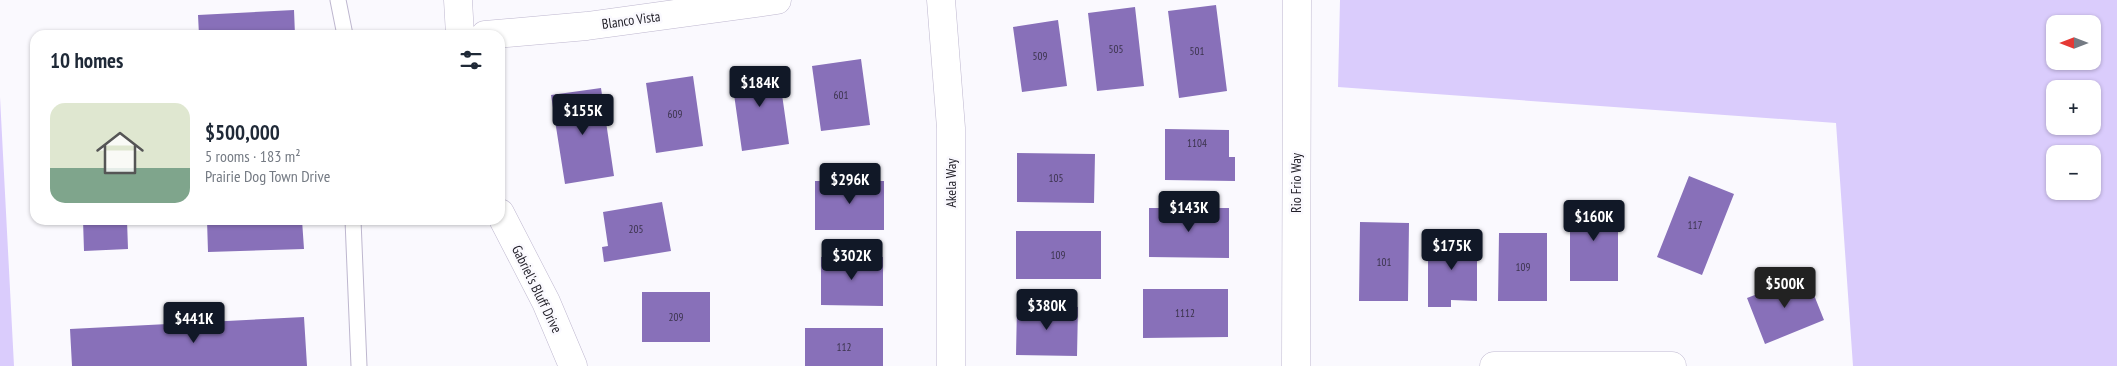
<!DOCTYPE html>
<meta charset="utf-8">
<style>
body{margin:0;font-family:"PT Sans Narrow",sans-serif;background:#f6f6f7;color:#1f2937;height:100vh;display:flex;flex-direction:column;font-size:19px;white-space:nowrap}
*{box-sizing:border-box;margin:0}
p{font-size:16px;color:#747a83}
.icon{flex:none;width:28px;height:28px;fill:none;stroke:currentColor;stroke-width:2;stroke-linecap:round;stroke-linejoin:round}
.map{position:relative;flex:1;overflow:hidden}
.sheet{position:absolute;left:30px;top:30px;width:475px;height:195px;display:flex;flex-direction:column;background:#fff;border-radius:15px;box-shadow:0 1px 4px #0004}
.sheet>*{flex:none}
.needle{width:32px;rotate:270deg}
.buttons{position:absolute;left:2046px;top:15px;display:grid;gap:10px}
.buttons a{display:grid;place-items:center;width:55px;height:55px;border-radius:10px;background:#fff;box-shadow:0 1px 4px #0004;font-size:25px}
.price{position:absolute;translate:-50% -42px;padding:0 11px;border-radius:5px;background:#111827;color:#fff;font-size:16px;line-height:32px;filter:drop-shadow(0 1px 2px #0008)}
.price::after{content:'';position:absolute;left:50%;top:30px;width:15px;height:11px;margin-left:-8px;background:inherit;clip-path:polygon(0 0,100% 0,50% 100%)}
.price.active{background:#222;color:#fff}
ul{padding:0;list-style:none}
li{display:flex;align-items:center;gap:15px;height:125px;padding:0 20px}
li+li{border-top:1px solid #e0e1e3}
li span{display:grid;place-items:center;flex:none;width:140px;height:100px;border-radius:15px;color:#555}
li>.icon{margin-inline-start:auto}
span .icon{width:60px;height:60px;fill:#fffc;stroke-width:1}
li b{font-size:21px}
h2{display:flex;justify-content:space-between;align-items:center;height:60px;padding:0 20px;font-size:21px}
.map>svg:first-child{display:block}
.green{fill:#daccfc;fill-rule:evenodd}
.building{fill:#8870b9}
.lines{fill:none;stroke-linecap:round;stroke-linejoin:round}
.service-casing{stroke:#beb7cf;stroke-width:17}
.minor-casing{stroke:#beb7cf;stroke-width:29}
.service{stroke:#fff;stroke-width:15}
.minor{stroke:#fff;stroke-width:28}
.labels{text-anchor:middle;stroke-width:5;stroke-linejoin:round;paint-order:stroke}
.number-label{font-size:11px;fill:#3b334c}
.street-label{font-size:14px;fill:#211f28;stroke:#faf9fe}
</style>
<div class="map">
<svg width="2117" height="366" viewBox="0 0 2117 366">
<rect width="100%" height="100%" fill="#faf9fe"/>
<!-- green -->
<path class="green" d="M1340 0H2117V366H1853L1836 123 1338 87ZM2055 24H2092V61H2055ZM2055 89H2092V126H2055ZM2055 154H2092V191H2055Z
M0 97 14 366H0Z"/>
<!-- building -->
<path class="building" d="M1216 5 1227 91 1179 98 1168 11Z
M1135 7 1144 86 1097 91 1088 13Z
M294 10 295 35H199L198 15Z
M1058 20 1067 86 1022 92 1013 27Z
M861 59 870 125 821 131 812 66Z
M778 66 789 144 742 151 731 73Z
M693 76 703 146 656 153 646 83Z
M601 88 614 176 565 184 551 95Z
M1165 129 1229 130V157H1235V181L1165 180Z
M1017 153 1095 154 1094 203 1017 202Z
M1689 176 1734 194 1702 275 1657 257Z
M815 181H884V230H815Z
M662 202 671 251 604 262 602 247 608 246 603 212Z
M1570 202H1618V281H1570Z
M1149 208H1229V258L1149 257Z
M83 220H127L128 249 84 251Z
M207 220H302L304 249 208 252Z
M1360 222 1409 223 1408 301H1359Z
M1016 231H1101V279H1016Z
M1499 233H1547V301H1498Z
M1428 239H1477V301L1451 300V307H1428Z
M821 257H883V306L821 305Z
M1806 275 1824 320 1765 344 1747 298Z
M1143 289H1228V337L1143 338Z
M642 292H710V342H642Z
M1017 305 1078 307 1077 356 1016 355Z
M304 317 307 366H72L70 329Z
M805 328H883V366H805Z"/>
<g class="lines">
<!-- service casing -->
<g class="service-casing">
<path id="service" d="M338 0 345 35
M353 220 359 366"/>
</g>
<!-- minor casing -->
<g class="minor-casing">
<path id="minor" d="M458 0 460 35
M941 0 951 128V366
M485 35 587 26 777 0
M500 213 546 302 573 366
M1296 366 1297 0
M1494 366H1672"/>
</g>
<!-- service -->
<use href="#service" class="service"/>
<!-- minor -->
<use href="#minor" class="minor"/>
</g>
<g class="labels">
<!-- number labels -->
<g class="number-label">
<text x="1116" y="53">505</text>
<text x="1197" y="55">501</text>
<text x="1040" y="60">509</text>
<text x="841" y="99">601</text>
<text x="675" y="118">609</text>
<text x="1197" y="147">1104</text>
<text x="1056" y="182">105</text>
<text x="1695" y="229">117</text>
<text x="636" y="233">205</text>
<text x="1058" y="259">109</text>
<text x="1384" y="266">101</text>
<text x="1523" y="271">109</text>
<text x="1185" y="317">1112</text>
<text x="676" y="321">209</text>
<text x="844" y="351">112</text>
</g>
<!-- street labels -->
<g class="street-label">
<text transform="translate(631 20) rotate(-8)" y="5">Blanco Vista</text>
<text transform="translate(951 183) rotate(-90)" y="5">Akela Way</text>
<text transform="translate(1296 183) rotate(-90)" y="5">Rio Frio Way</text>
<text transform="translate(537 289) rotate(64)" y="5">Gabriel's Bluff Drive</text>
</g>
</g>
</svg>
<div class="buttons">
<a><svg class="needle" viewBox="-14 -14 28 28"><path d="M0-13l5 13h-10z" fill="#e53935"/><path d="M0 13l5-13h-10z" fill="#747a83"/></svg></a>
<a>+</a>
<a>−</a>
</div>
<b class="price" style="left:760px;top:108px">$184K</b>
<b class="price" style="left:583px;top:136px">$155K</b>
<b class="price" style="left:850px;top:205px">$296K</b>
<b class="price" style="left:1189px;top:233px">$143K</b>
<b class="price" style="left:1594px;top:242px">$160K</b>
<b class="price" style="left:1452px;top:271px">$175K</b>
<b class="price" style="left:852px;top:281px">$302K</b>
<b class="price active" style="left:1785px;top:309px">$500K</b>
<b class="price" style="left:1047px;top:331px">$380K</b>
<b class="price" style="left:194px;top:344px">$441K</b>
<section class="sheet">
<h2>10 homes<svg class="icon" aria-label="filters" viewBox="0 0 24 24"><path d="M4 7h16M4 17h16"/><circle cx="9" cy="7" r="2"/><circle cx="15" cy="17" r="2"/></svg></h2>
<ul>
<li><span style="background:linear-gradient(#dfe7d0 65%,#7fa58c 0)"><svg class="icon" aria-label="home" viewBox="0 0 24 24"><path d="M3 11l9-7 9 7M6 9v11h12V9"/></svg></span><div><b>$500,000</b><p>5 rooms · 183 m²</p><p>Prairie Dog Town Drive</p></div></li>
</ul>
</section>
</div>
